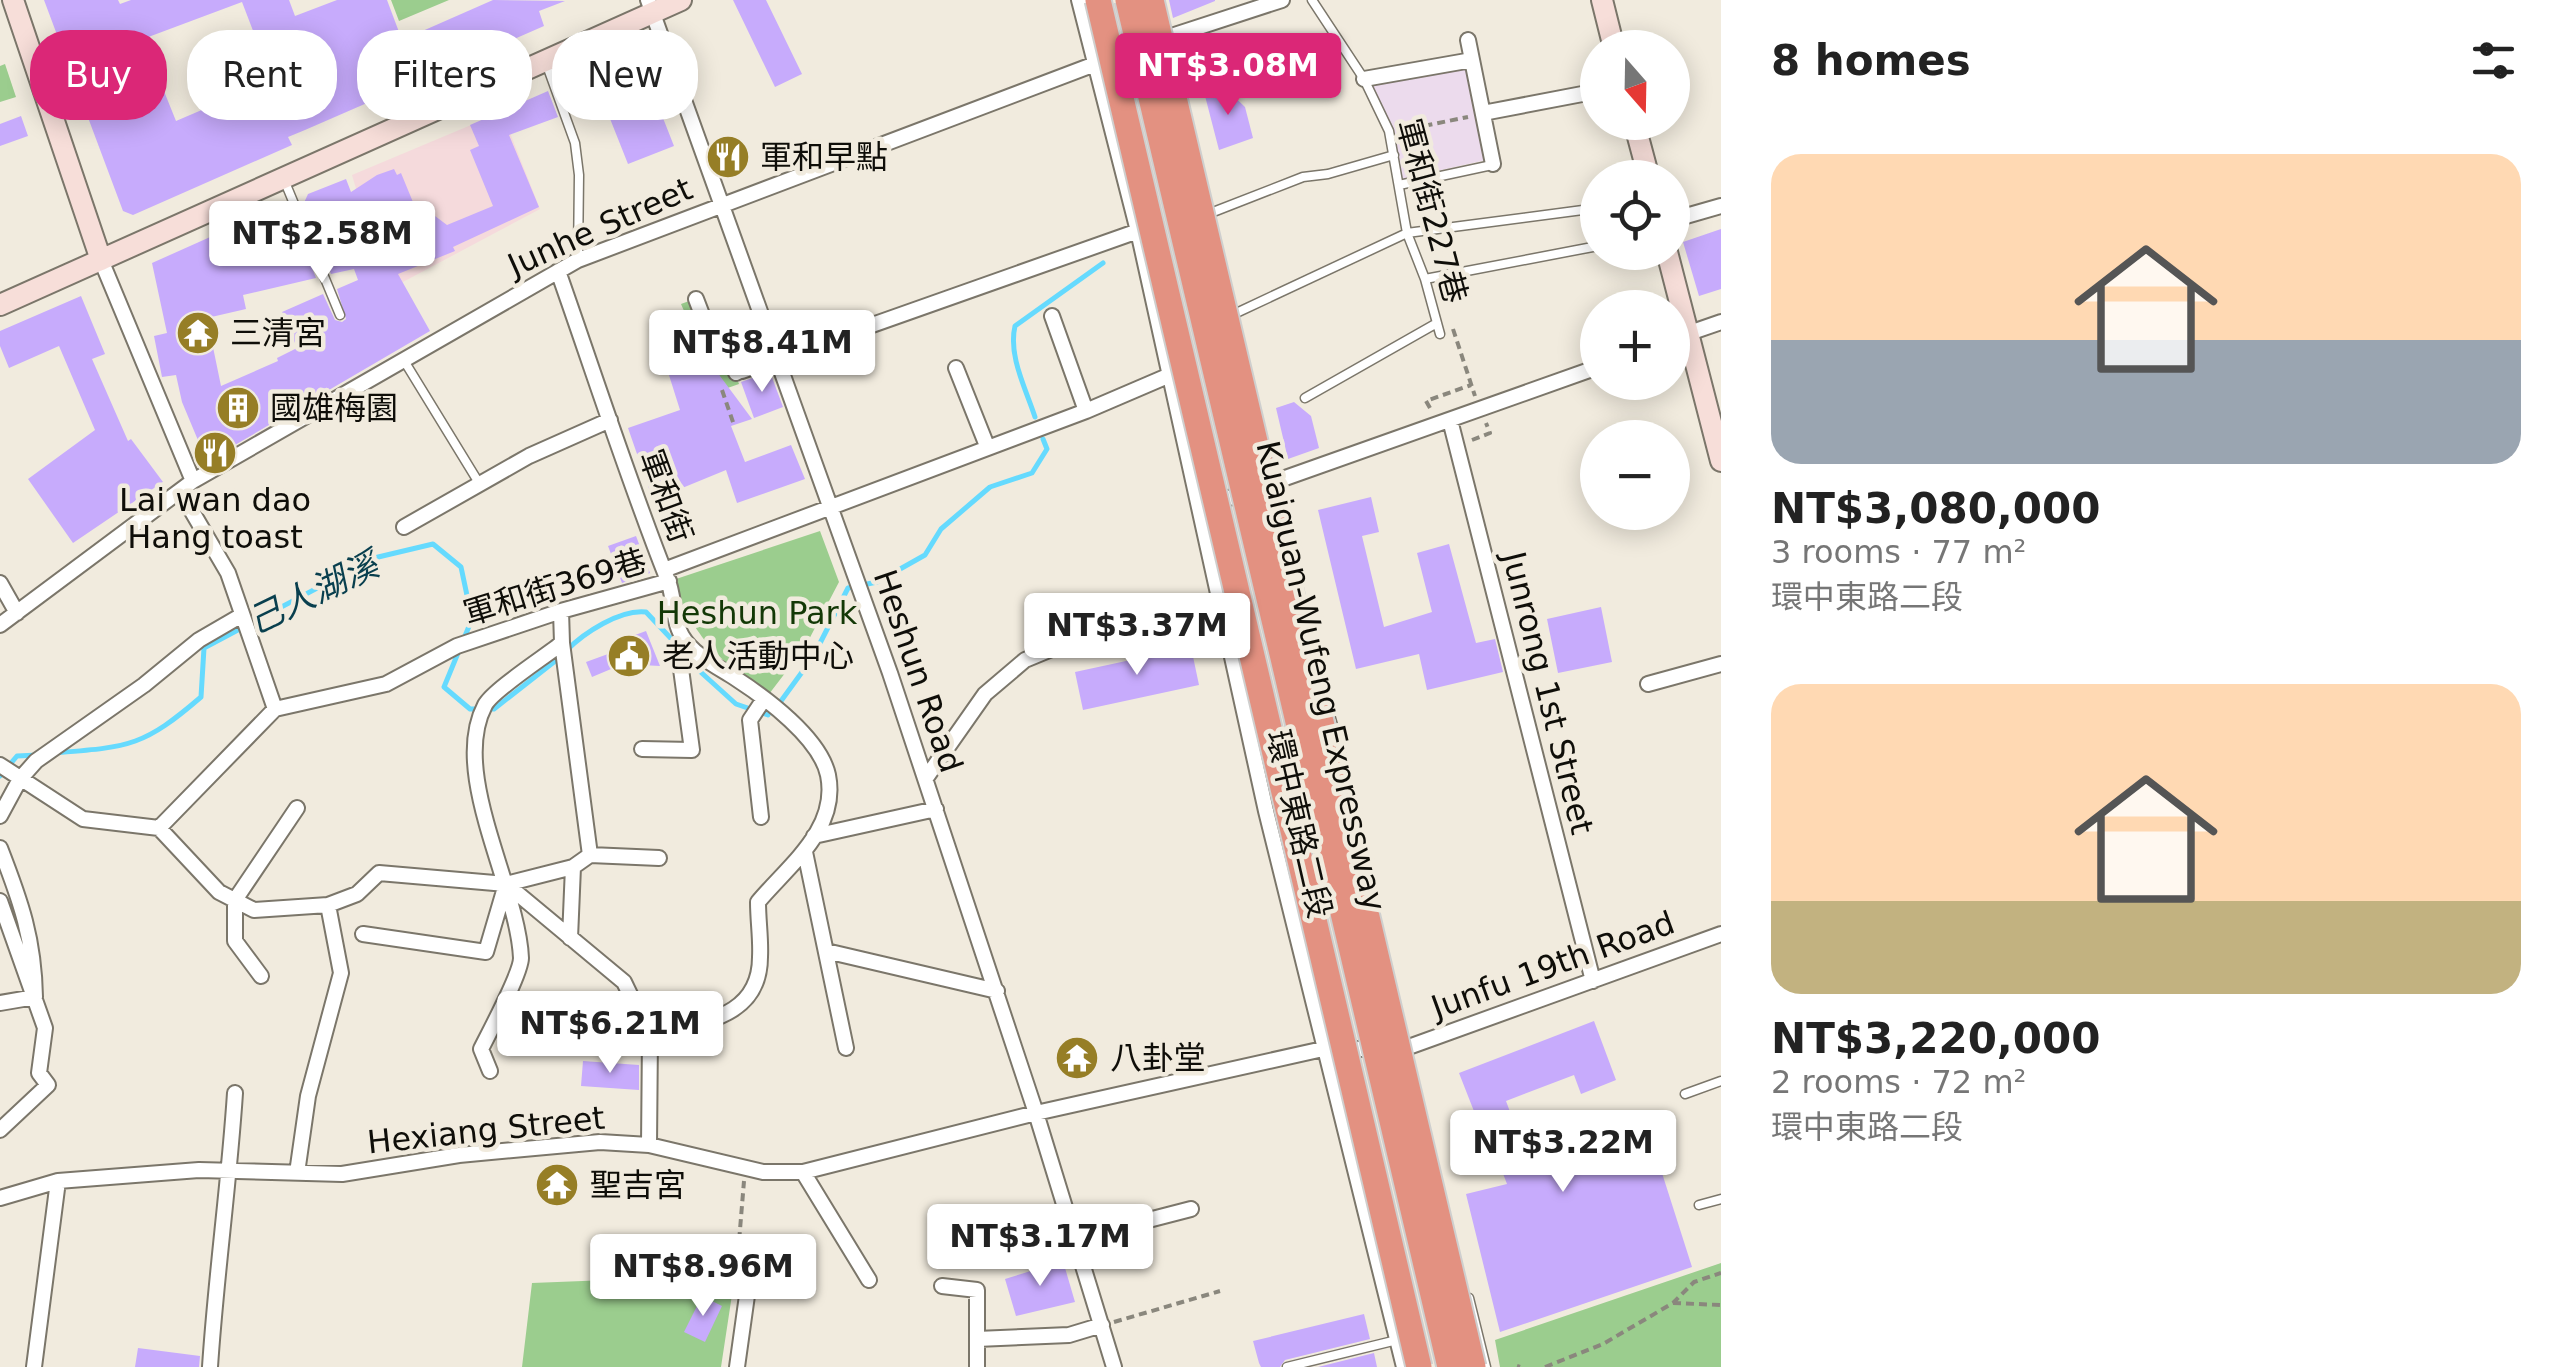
<!DOCTYPE html>
<meta charset="utf-8">
<style>
body{margin:0;font-family:"DejaVu Sans","Noto Sans TC",sans-serif;background:#f2f2f2;color:#222;height:100vh;display:flex;flex-direction:column;font-size:38px;white-space:nowrap}
*{box-sizing:border-box;margin:0}
p{font-size:32px;color:#767676}
.icon{flex:none;width:55px;height:55px;fill:none;stroke:currentColor;stroke-width:2;stroke-linecap:round;stroke-linejoin:round}
.map{position:relative;flex:1;overflow:hidden}
.sheet{display:flex;flex-direction:column;background:#fff;width:850px}
.sheet>*{flex:none}
.top-card{position:absolute;left:30px;top:30px;width:950px;height:90px;display:flex;gap:20px}
.needle{width:65px;rotate:160deg}
.buttons{position:absolute;left:1580px;top:30px;display:grid;gap:20px}
.buttons a{display:grid;place-items:center;width:110px;height:110px;border-radius:50%;background:#fff;box-shadow:0 5px 25px #0003;font-size:50px}
.price{position:absolute;translate:-50% -85px;padding:0 22px;border-radius:10px;background:#fff;color:#222;font-size:32px;line-height:65px;filter:drop-shadow(0 2px 5px #0008)}
.price::after{content:'';position:absolute;left:50%;top:60px;width:30px;height:22px;margin-left:-15px;background:inherit;clip-path:polygon(0 0,100% 0,50% 100%)}
.price.on{background:#db2777;color:#fff}
ul{padding:0;list-style:none}
li{display:grid;align-content:center;gap:20px;height:530px;padding:0 50px}
li span{display:grid;place-items:center;height:310px;border-radius:30px;color:#555}
li>.icon{margin-inline-start:auto}
span .icon{width:180px;height:180px;fill:#fffc;stroke-width:1}
li b{font-size:42px}
h2{display:flex;justify-content:space-between;align-items:center;height:120px;padding:0 50px;font-size:42px}
.tag{padding:0 35px;border-radius:40px;background:#fff;box-shadow:0 5px 25px #0003;font-size:35px;line-height:90px}
.tag.on{background:#db2777;color:#fff}
main{display:flex;flex:1;min-height:0}
.map>svg:first-child{display:block}
.commercial{fill:#ecdbed}
.education{fill:#f5dadc}
.green{fill:#9bcd8e}
.lines{fill:none;stroke-linecap:round;stroke-linejoin:round}
.stream{stroke:#65dafe;stroke-width:5}
.building{fill:#c7abfc;fill-rule:evenodd}
.lane-casing{stroke:#7b766a;stroke-width:11}
.street-casing{stroke:#7b766a;stroke-width:18}
.secondary-casing{stroke:#7b766a;stroke-width:24}
.path{stroke:#8a877d;stroke-width:4;stroke-dasharray:8 5;stroke-linecap:butt}
.lane{stroke:#fff;stroke-width:8}
.street{stroke:#fff;stroke-width:14}
.secondary{stroke:#f7ded9;stroke-width:20}
.highway-bridge-casing{stroke:#cfcfce;stroke-width:29;stroke-linecap:butt}
.highway-bridge{stroke:#e39181;stroke-width:25}
.labels{text-anchor:middle;stroke-width:9;stroke-linejoin:round;paint-order:stroke}
.poi-label{font-size:32px;fill:#0f0e09;stroke:#f1ebde;text-anchor:start}
.street-label{font-size:32px;fill:#0f0e09;stroke:#f1ebde}
.park-label{font-size:32px;fill:#133806;stroke:#f1ebde}
.water-label{font-size:35px;font-style:italic;fill:#093f4e;stroke:#f1ebde}
</style>
<main>
<div class="map">
<svg width="1721" height="1367" viewBox="0 0 1721 1367">
<rect width="100%" height="100%" fill="#f1ebde"/>
<!-- commercial -->
<path class="commercial" d="M1469 67 1486 160 1401 179 1395 132 1371 83Z"/>
<!-- education -->
<path class="education" d="M483 120 510 133 540 209 386 291 352 175Z"/>
<!-- green -->
<path class="green" d="M391 0H449L399 21Z
M5 64 16 97 0 102V66Z
M700 297 721 349 726 347 739 384 719 391 681 304Z
M820 531 839 582 805 647 766 698C718 655 696 643 673 580Z
M1721 1263V1367H1500L1495 1340Z
M735 1275 721 1367H522L532 1283Z"/>
<g class="lines">
<!-- stream -->
<path class="stream" d="M1035 417C1026 389 1008 356 1015 326L1103 263
M567 650C584 633 620 609 646 612L679 647
M684 657 736 704 768 715
M781 701 813 657 848 588 877 582 925 555 941 529 990 487 1032 473 1047 449 1043 439
M54 753C129 747 143 747 201 697L204 648 374 558 433 544 461 567 472 619 444 687 470 709H494L559 658
M0 776 17 756 38 755"/>
</g>
<!-- building -->
<path class="building" d="M44 0H118L120 4 131 0H289L295 16 337 0H387L402 40 493 0 565 1 539 11 544 26 305 130 288 137 292 145 133 215 123 211ZM242 2 272 80 176 121 143 39Z
M733 0H766L802 74 775 87Z
M1169 0H1215V1L1173 18Z
M632 78 636 90 650 85 674 146 628 164 599 91Z
M1222 85 1245 107 1253 138 1219 150 1204 92Z
M548 91 558 117 509 135 539 207 453 247 455 251 398 274 430 331 211 459 205 457 182 402 176 375 162 377 154 336 167 333 152 263 264 213 279 208 289 210 316 278 243 295 246 309 207 318 221 386 278 361 277 358 297 348 282 312 323 294 335 320 342 322 346 319 337 289 358 280 354 269 331 274 303 205 308 194 346 179 351 192 377 175 394 169 397 175 401 173 415 207 400 213 411 239 430 231 435 216 447 225 493 206 470 150 479 146 470 125Z
M21 116 28 136 0 146V124Z
M1721 229V289L1699 296 1683 242Z
M81 296 105 354 92 359 128 441 131 439 163 482 73 543 28 479 95 430 59 346 9 368 0 346V331Z
M756 336 763 352 742 360 736 350 728 347Z
M694 341 752 419 731 426 745 462 791 445 805 479 737 503 726 470 653 500 628 428 680 410 662 353Z
M770 372 783 407 754 418 741 382Z
M1294 402 1311 416 1319 448 1288 459 1276 408Z
M1371 497 1379 532 1362 536 1384 627 1432 612 1417 553 1449 544 1476 643 1495 639 1503 672 1427 690 1419 654 1356 669 1318 510Z
M636 536 650 573 622 583 608 546Z
M1601 607 1612 662 1558 673 1547 619Z
M646 631 660 666 623 664 592 677 586 662 619 650 616 642Z
M1191 647 1199 685 1083 710 1075 672Z
M1594 1021 1616 1080 1581 1094 1574 1075 1506 1101 1516 1128 1545 1117 1565 1170 1654 1148 1692 1267 1500 1332 1466 1194 1507 1184 1492 1145 1488 1147 1459 1073Z
M583 1061 639 1065V1090L581 1086Z
M1063 1261 1075 1302 1016 1316 1005 1279Z
M702 1296 722 1306 705 1342 684 1332Z
M1364 1314 1370 1339 1285 1360 1280 1367H1261L1259 1363 1253 1341Z
M138 1348 200 1356 199 1367H135Z
M1374 1353 1377 1367H1318Z"/>
<g class="lines">
<!-- lane casing -->
<g class="lane-casing">
<path id="lane" d="M1312 0 1364 79 1389 131 1407 233 1425 279 1440 334
M546 63 575 143 579 175 578 259
M285 182 340 315
M1399 185 1492 165
M1208 214 1303 177 1328 174 1394 155
M1425 279 1598 246
M1232 315 1407 233 1598 208
M403 359 479 483
M1305 398 1437 323
M1330 715 1344 764
M1685 1094 1721 1081
M1699 1205 1721 1199
M1469 1298 1486 1367
M1287 1367 1397 1340"/>
</g>
<!-- street casing -->
<g class="street-casing">
<path id="street" d="M648 0 890 673 1036 1113 1114 1367
M1079 0 1138 231 1266 811 1404 1367
M1468 40 1493 164
M1364 79 1472 60
M1483 113 1598 91
M1672 220 1721 206
M101 260 193 481
M558 271C594 373 627 477 667 578 675 596 672 620 682 636 693 655 718 667 735 678 766 698 820 738 828 775 839 829 789 865 758 902 758 921 761 939 760 957 760 1020 698 1022 650 1036
M696 299 719 359 730 358 736 373 740 371
M1052 316 1086 411
M1672 339 1721 322
M956 368 987 446
M742 371 1138 231
M1450 420 1593 981
M1212 504 1598 367
M404 527 529 456 610 420
M664 570 1086 411 1170 375
M0 583 17 613
M0 625 193 481 578 260 1153 42 1282 0
M562 643 590 855
M1648 684 1721 664
M275 709 386 684 457 646 561 611 669 581
M642 749 692 750 681 669 682 637
M0 765 83 819 159 828 219 892 254 910 328 905 357 894 379 873 506 884 624 982 650 1036 649 1145
M926 778 985 694 1025 660 1054 648 1097 614
M0 816 20 779 36 761 144 685 199 640 242 615
M761 817 750 720 764 699
M159 828 275 709 228 573 180 491
M814 836 936 809
M0 848C21 902 34 939 35 997L0 1003
M805 852 846 1048
M0 901 45 1028 39 1073 48 1085 0 1130
M363 934 486 952 506 884 573 867 590 855 659 858
M570 938 573 867
M826 951 997 991
M261 976 235 941V900L297 808
M490 1071 481 1049C490 1031 521 973 521 958 518 886 449 773 485 705 493 690 546 656 562 643L561 611
M803 1172 869 1280
M297 1173 308 1096 341 973 328 905
M0 1198 58 1181 199 1170 342 1174 459 1155 600 1142 649 1145 763 1172H803L1036 1113 1323 1049H1403L1721 934
M1075 1239 1191 1209
M942 1286 977 1290V1367
M977 1339 1069 1335 1102 1325
M34 1367 58 1181
M210 1367C216 1275 229 1185 235 1093
M737 1367 750 1274"/>
</g>
<!-- secondary casing -->
<g class="secondary-casing">
<path id="secondary" d="M13 0 101 260
M1602 0 1614 48
M1634 122 1649 178
M1667 252 1721 461
M0 305 681 0"/>
</g>
<!-- path -->
<path class="path" d="M1399 131 1468 117
M1453 329 1475 396
M722 390 734 425
M1430 408 1426 401 1471 385
M1472 440 1490 433 1486 423
M737 1266 744 1181
M1673 1303 1721 1305
M1114 1322 1220 1291
M1517 1366 1520 1367
M1545 1367 1603 1344 1673 1303 1694 1282 1721 1273"/>
<!-- lane -->
<use href="#lane" class="lane"/>
<!-- street -->
<use href="#street" class="street"/>
<!-- secondary -->
<use href="#secondary" class="secondary"/>
<!-- highway-bridge casing -->
<g class="highway-bridge-casing">
<path id="highway-bridge" d="M1098 0 1419 1367
M1128 0 1450 1367
M1151 0 1473 1367"/>
</g>
<!-- highway-bridge -->
<use href="#highway-bridge" class="highway-bridge"/>
</g>
<!-- icons -->
<defs>
<g id="restaurant-disc" transform="scale(2.25)"><circle r="9.5" fill="#967e26" stroke="#f1ebde"/><path d="M-5-6h1v4h1v-4h1v4h1v-4h1v5L-1.5 .5V6h-2V.5L-5-1ZM5-6V6H3V1.5H1.5Q1.5-4 5-6Z" fill="#fff"/></g>
<g id="temple-disc" transform="scale(2.25)"><circle r="9.5" fill="#967e26" stroke="#f1ebde"/><path d="M0-6L5-2H3V0L6.5 2.5H4V6H1.5V3h-3V6H-4V2.5H-6.5L-3 0V-2H-5Z" fill="#fff"/></g>
<g id="building-disc" transform="scale(2.25)"><circle r="9.5" fill="#967e26" stroke="#f1ebde"/><path d="M-4-6H4V6H1V3H-1V6H-4ZM-2.5-4.3h1.7v1.8h-1.7ZM.8-4.3h1.7v1.8H.8ZM-2.5-1h1.7V.8h-1.7ZM.8-1h1.7V.8H.8Z" fill="#fff"/></g>
<g id="civic-disc" transform="scale(2.25)"><circle r="9.5" fill="#967e26" stroke="#f1ebde"/><path d="M-.6-6.5H3V-4.5H.6V-3L4-1V1h2V6H-6V1h2V-1L-.6-3ZM-1.2 2.5V6h2.4V2.5Z" fill="#fff"/></g>
</defs>
<g fill-rule="evenodd">
<use href="#restaurant-disc" x="728" y="157"/>
<use href="#temple-disc" x="198" y="333"/>
<use href="#building-disc" x="238" y="408"/>
<use href="#restaurant-disc" x="215" y="453"/>
<use href="#civic-disc" x="629" y="656"/>
<use href="#temple-disc" x="1077" y="1058"/>
<use href="#temple-disc" x="557" y="1185"/>
</g>
<g class="labels">
<!-- poi labels -->
<g class="poi-label">
<text x="760" y="168">軍和早點</text>
<text x="230" y="344">三清宮</text>
<text x="270" y="419">國雄梅園</text>
<text x="215" y="511" text-anchor="middle">Lai wan dao<tspan x="215" dy="37">Hang toast</tspan></text>
<text x="662" y="667">老人活動中心</text>
<text x="1110" y="1069">八卦堂</text>
<text x="590" y="1196">聖吉宮</text>
</g>
<!-- street labels -->
<g class="street-label">
<text transform="translate(1432 211) rotate(75)" y="11">軍和街227巷</text>
<text transform="translate(600 227) rotate(-24)" y="11">Junhe Street</text>
<text transform="translate(666 496) rotate(70)" y="11">軍和街</text>
<text transform="translate(555 587) rotate(-17)" y="11">軍和街369巷</text>
<text transform="translate(918 671) rotate(71)" y="11">Heshun Road</text>
<text transform="translate(1321 676) rotate(77)" y="11">Kuaiguan-Wufeng Expressway</text>
<text transform="translate(1548 693) rotate(76)" y="11">Junrong 1st Street</text>
<text transform="translate(1299 824) rotate(77)" y="11">環中東路二段</text>
<text transform="translate(1553 965) rotate(-20)" y="11">Junfu 19th Road</text>
<text transform="translate(486 1130) rotate(-6)" y="11">Hexiang Street</text>
</g>
<!-- park labels -->
<g class="park-label">
<text x="757" y="624">Heshun Park</text>
</g>
<!-- water labels -->
<g class="water-label">
<text transform="translate(313 593) rotate(-26)" y="12">己人湖溪</text>
</g>
</g>
</svg>
<div class="buttons">
<a><svg class="needle" viewBox="-14 -14 28 28"><path d="M0-13l5 13h-10z" fill="#e53935"/><path d="M0 13l5-13h-10z" fill="#767676"/></svg></a>
<a><svg class="icon" aria-label="locate" viewBox="0 0 24 24"><circle cx="12" cy="12" r="6"/><path d="M12 2v4M12 18v4M2 12h4M18 12h4"/></svg></a>
<a>+</a>
<a>−</a>
</div>
<b class="price on" style="left:1228px;top:118px">NT$3.08M</b>
<b class="price" style="left:322px;top:286px">NT$2.58M</b>
<b class="price" style="left:762px;top:395px">NT$8.41M</b>
<b class="price" style="left:1137px;top:678px">NT$3.37M</b>
<b class="price" style="left:610px;top:1076px">NT$6.21M</b>
<b class="price" style="left:1563px;top:1195px">NT$3.22M</b>
<b class="price" style="left:1040px;top:1289px">NT$3.17M</b>
<b class="price" style="left:703px;top:1319px">NT$8.96M</b>
<div class="top-card">
<a class="tag on">Buy</a>
<a class="tag">Rent</a>
<a class="tag">Filters</a>
<a class="tag">New</a>
</div>
</div>
<section class="sheet">
<h2>8 homes<svg class="icon" aria-label="filters" viewBox="0 0 24 24"><path d="M4 7h16M4 17h16"/><circle cx="9" cy="7" r="2"/><circle cx="15" cy="17" r="2"/></svg></h2>
<ul>
<li><span style="background:linear-gradient(#ffd9b3 60%,#9aa5b1 0)"><svg class="icon" aria-label="home" viewBox="0 0 24 24"><path d="M3 11l9-7 9 7M6 9v11h12V9"/></svg></span><div><b>NT$3,080,000</b><p>3 rooms · 77 m²</p><p>環中東路二段</p></div></li>
<li><span style="background:linear-gradient(#ffd9b3 70%,#c2b280 0)"><svg class="icon" aria-label="home" viewBox="0 0 24 24"><path d="M3 11l9-7 9 7M6 9v11h12V9"/></svg></span><div><b>NT$3,220,000</b><p>2 rooms · 72 m²</p><p>環中東路二段</p></div></li>
</ul>
</section>
</main>
